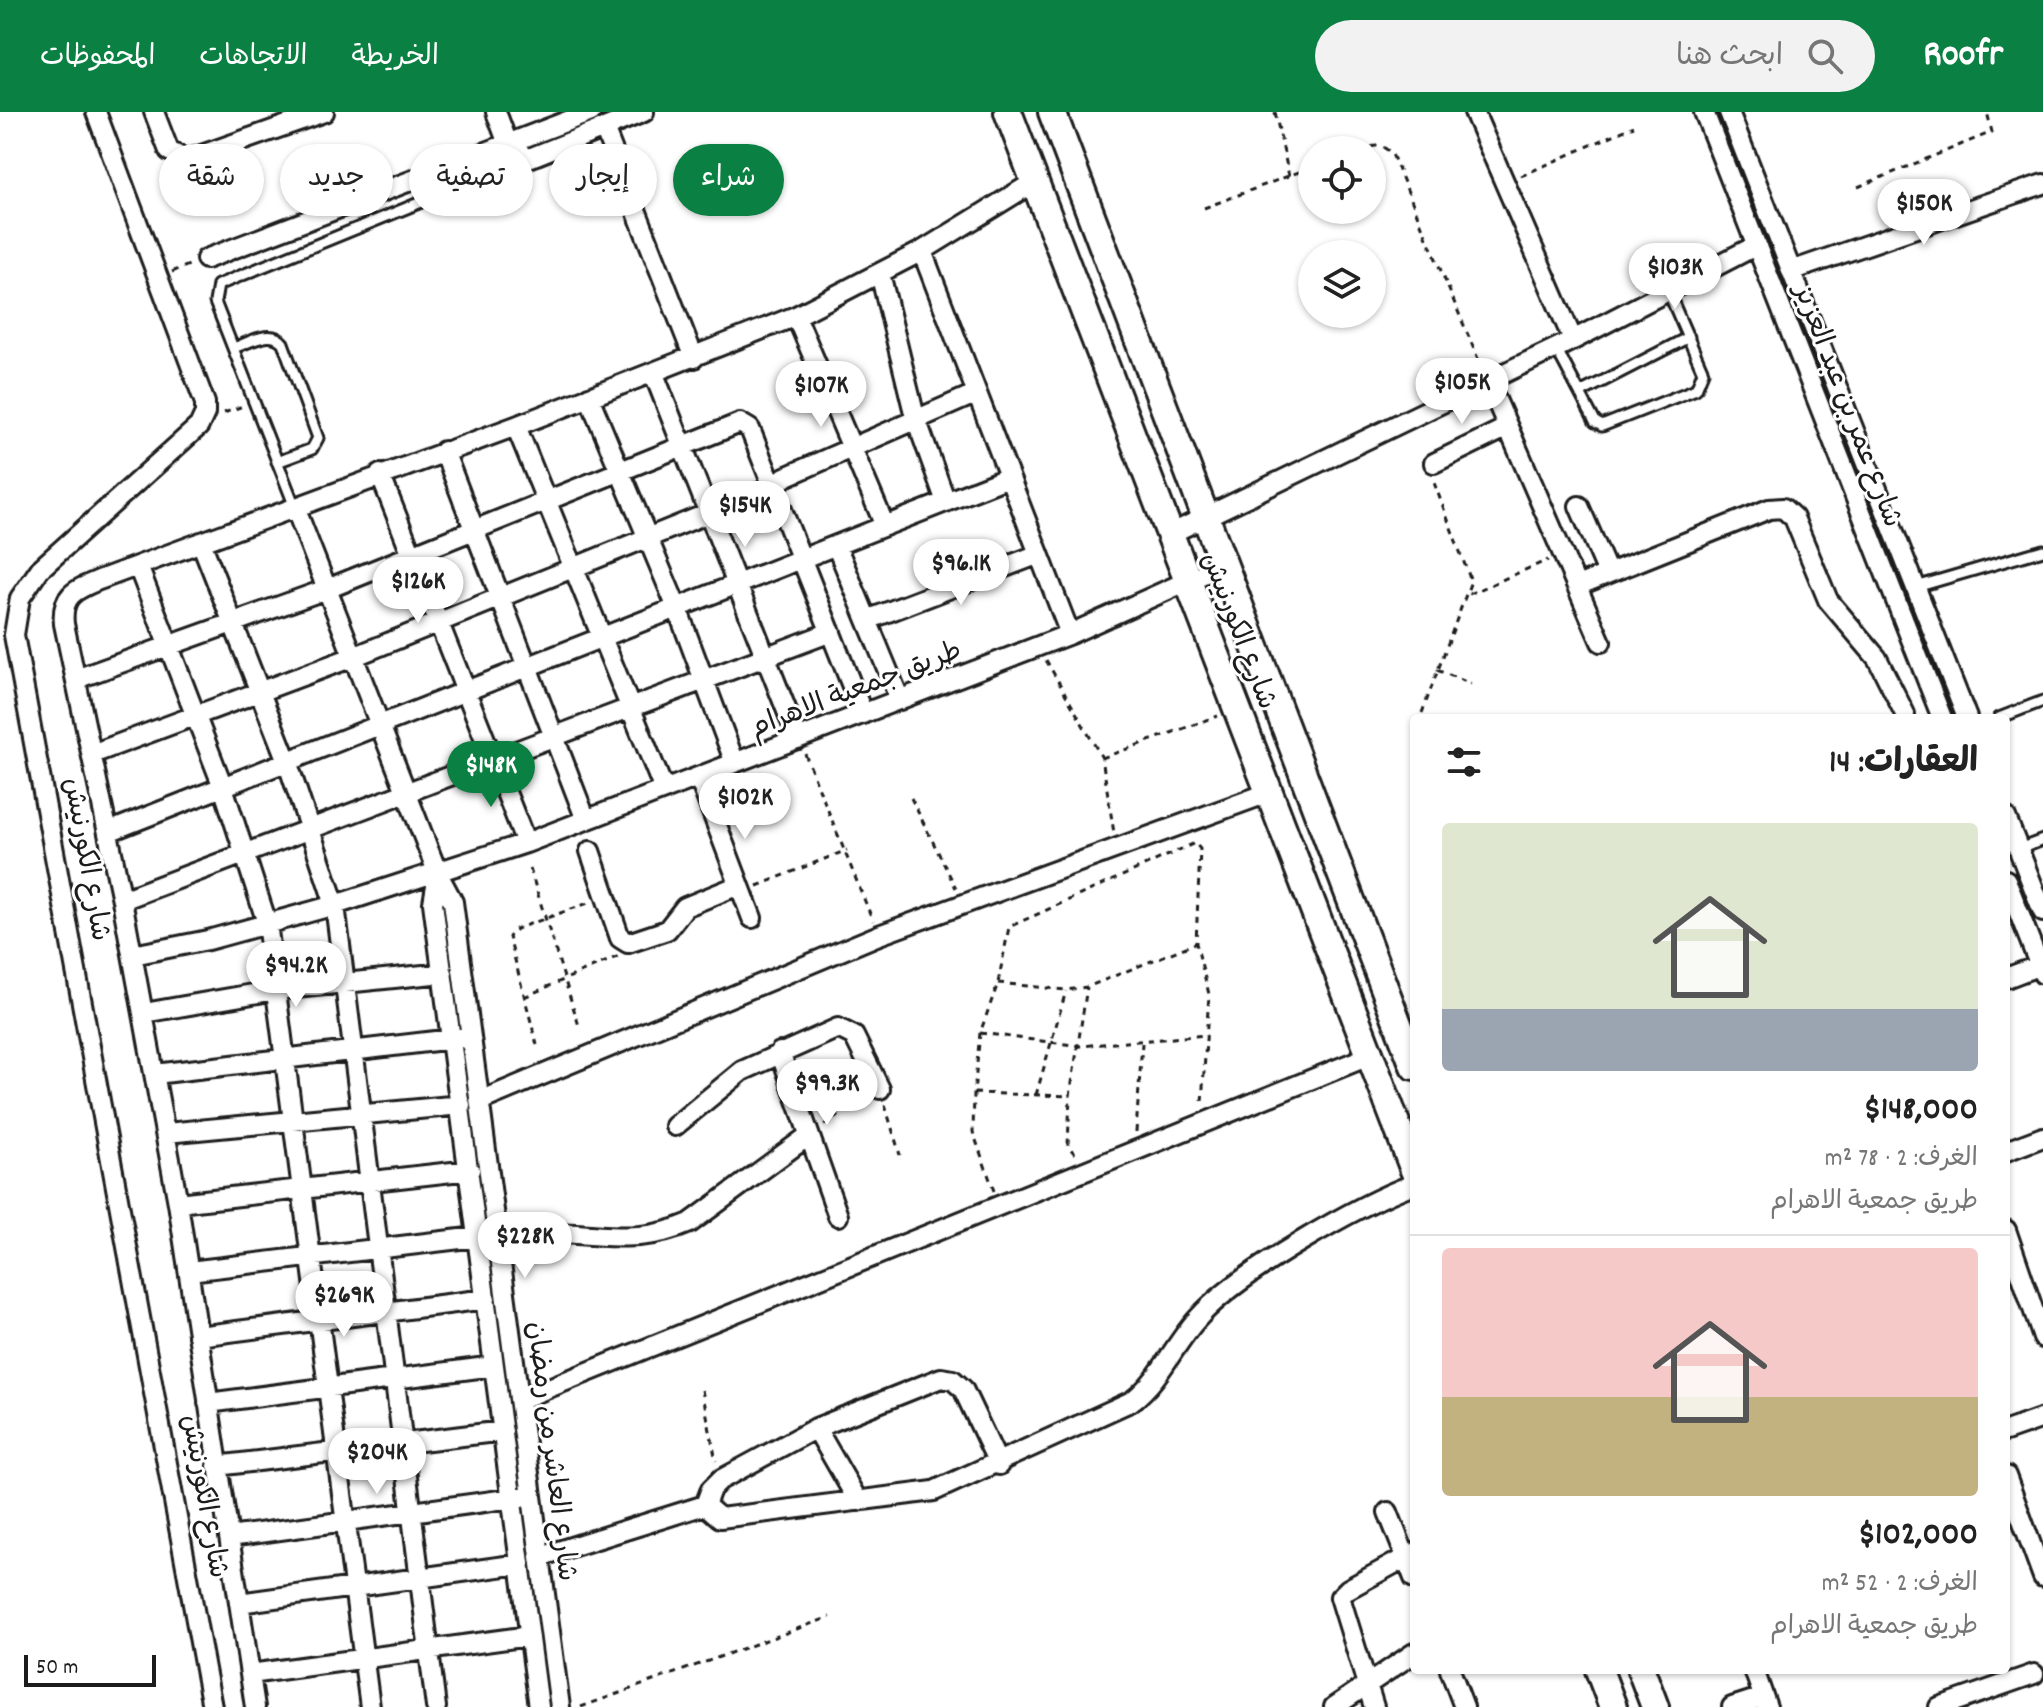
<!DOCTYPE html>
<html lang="ar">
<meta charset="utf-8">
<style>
body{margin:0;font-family:Dekko,"Playpen Sans Arabic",sans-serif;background:#f2f2f2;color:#222;direction:rtl;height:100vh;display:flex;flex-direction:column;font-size:30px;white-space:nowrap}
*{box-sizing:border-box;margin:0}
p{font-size:26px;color:#767676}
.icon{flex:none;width:44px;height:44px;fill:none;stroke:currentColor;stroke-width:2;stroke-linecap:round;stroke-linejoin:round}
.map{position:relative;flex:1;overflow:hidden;direction:ltr}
.side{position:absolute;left:1410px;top:602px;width:600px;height:960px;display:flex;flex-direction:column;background:#fff;border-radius:8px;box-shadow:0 2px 6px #0004;direction:rtl}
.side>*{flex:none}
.banner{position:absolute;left:24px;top:32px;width:760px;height:72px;direction:rtl;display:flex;gap:16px}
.tools{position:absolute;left:1298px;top:24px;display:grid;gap:16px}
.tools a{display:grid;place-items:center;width:88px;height:88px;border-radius:50%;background:#fff;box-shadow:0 2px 6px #0004;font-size:40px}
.scale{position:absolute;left:24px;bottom:20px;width:132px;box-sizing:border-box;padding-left:8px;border:4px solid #1c1c1c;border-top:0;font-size:22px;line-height:28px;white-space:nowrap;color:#1c1c1c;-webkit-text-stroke:6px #fff;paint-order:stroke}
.price{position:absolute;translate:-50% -68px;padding:0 18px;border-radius:28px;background:#fff;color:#222;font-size:26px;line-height:52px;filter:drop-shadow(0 2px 4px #0008)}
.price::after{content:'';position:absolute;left:50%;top:48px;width:24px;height:18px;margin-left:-12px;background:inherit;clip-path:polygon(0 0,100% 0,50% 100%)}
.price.selected{background:#0b8043;color:#fff}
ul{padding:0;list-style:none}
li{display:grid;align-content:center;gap:16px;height:424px;padding:0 32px}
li+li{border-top:2px solid #e0e0e0}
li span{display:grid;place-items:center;height:248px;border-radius:8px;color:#555}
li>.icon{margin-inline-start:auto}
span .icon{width:144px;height:144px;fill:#fffc;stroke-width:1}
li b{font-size:34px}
h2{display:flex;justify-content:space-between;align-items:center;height:96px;padding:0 32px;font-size:34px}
.pill{padding:0 28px;border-radius:36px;background:#fff;box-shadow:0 2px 6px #0004;font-size:28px;line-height:72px}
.pill.selected{background:#0b8043;color:#fff}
header{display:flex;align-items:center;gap:48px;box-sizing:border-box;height:112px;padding:0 40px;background:#0b8043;color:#fff}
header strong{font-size:38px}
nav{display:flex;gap:44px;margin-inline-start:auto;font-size:28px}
.search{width:560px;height:72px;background:#f2f2f2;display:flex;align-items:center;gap:20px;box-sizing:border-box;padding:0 28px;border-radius:44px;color:#767676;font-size:30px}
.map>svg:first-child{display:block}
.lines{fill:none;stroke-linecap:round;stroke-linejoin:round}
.lane-casing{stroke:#1c1c1c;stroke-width:15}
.street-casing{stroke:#1c1c1c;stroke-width:24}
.secondary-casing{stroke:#1c1c1c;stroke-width:32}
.path{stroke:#1c1c1c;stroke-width:3;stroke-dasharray:6 6;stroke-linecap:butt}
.lane{stroke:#fff;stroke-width:9}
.street{stroke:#fff;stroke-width:18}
.secondary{stroke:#fff;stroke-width:26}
.labels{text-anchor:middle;stroke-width:6;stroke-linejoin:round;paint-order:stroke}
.street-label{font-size:28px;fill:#1c1c1c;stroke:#fff}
</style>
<header>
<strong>Roofr</strong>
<div class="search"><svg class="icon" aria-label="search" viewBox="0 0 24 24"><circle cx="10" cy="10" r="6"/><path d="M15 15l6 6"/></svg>ابحث هنا</div>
<nav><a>الخريطة</a><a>الاتجاهات</a><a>المحفوظات</a></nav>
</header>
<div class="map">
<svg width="2043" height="1595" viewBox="0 0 2043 1595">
<rect width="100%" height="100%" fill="#fff"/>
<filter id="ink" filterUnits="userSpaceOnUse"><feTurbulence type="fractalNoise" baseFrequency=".0125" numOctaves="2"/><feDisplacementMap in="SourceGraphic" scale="16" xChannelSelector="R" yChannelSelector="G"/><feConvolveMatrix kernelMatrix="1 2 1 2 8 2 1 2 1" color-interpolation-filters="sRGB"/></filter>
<g filter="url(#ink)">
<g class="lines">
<!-- lane casing -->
<g class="lane-casing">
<path id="lane" d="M233 236C249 231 271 216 283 231L318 326 312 337 277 350
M1556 236 1595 310 1602 314 1696 277 1703 260 1668 179
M1580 281 1689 225
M295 395 215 190 218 173 524 48
M1916 475 2043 438
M1999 606 2043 589
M2019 737 2043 728"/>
</g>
<!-- street casing -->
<g class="street-casing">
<path id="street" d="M96 0 205 291V301L199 314 40 457 20 486 14 523 212 1595
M154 0 169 39 187 48 324 0
M496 0 508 32
M1474 0 1573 228
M1704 0 1942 606
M1729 0 1967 606
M604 16 694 246
M516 29 524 48 644 0
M922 139 1070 522
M206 147 591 0
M1791 159 2043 72
M880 161 914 301 946 390
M796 204 885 414
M654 262 798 627
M1488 269 1601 530
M589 285 677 496 735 651
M516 314 664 678
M444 339 586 708
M1434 351 1508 315
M380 362 526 731
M1579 394 1608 461
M295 395 438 762 453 790 560 1595
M1170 422 1573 228 1757 133
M201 430 287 649 335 793 436 1595
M836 433 900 588
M138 454 223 675 267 811 370 1595
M1577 474 1769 397 1783 396 1794 406 1828 488 1877 546 1905 602
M867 508 1039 442
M76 567 327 477 740 311 750 317 863 602
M92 642 353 545 773 375 785 365 977 281
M699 666 752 806
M2006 705 2043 800
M108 720 1009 365
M590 739 620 826 628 831 667 818 685 795 739 773
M438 762 433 791 539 1595
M2006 768 2043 862
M122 788 831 520
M133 843 208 828 335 793 526 731 1070 522 1223 453
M2006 866 2043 852
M144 901 276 878 443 861
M780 940 838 1104
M155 962 461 926
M480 989 879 823 1268 681
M675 1014 742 959 838 916 854 924 880 977
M166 1021 461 993
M2006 1039 2043 1025
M178 1091 470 1058
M2006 1118 2043 1226
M498 1125C516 1123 536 1120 554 1121 607 1122 639 1133 690 1111L808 1024
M189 1159 477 1125
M198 1224 486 1187
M519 1288 1369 944
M208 1291 494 1254
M816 1316 858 1389
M2006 1319 2043 1306
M999 1353 963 1277 953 1268 941 1266 816 1316 720 1368 711 1377 705 1393 720 1406 934 1379 1132 1289C1163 1265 1173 1232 1200 1204 1239 1161 1359 1092 1414 1072
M217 1354 503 1319
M2006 1364 2043 1465
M1388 1400 1414 1466
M229 1425 521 1385
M539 1445 705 1393
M239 1491 520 1452
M1450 1558 1464 1595
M1754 1558 1767 1595
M250 1562 529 1524
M255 1595 178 1091 122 788 64 512C61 483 75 478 99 468L516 314 796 204 922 139 1034 70
M1334 1595 1414 1541
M1374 1595 1340 1485 1348 1477 1414 1441
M1732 1595 1763 1585
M1939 1595 2034 1562"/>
</g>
<!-- secondary casing -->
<g class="secondary-casing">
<path id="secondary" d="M1008 0 1414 1058
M1052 0 1414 954
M1599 1558 1613 1595
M1641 1558 1655 1595"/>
</g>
<!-- path -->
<path class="path" d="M1275 0 1289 64
M1360 38C1374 33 1381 31 1392 42L1481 254
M1521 64 1634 14
M1858 75 1992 20 1987 0
M1204 96 1312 55
M172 160 191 152
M224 301 243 294
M1469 482 1548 448
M1046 548 1102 646 1114 721
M1437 558 1471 572
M1422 601 1471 469 1433 368
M805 642 873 809
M1102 646 1218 604
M911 686 956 776
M530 757 580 917
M757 774 847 738
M998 871 1066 878 1087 875 1196 831
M524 885 619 844
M980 921 1080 934 1207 923
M537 933 509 825 516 817 591 790
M974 981 1070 984
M1036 983 1066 879
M885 993 900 1043
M824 1013 864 987
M1136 1020 1142 931
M1075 1042 1068 1034 1070 984 1087 875
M994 1079 973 1020 974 981 980 921 998 871 1009 815 1195 731 1200 737 1196 831 1209 882 1202 991
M702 1278 716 1349
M581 1595 830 1505"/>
<!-- lane -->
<use href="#lane" class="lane"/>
<!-- street -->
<use href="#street" class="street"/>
<!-- secondary -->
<use href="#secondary" class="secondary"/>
</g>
</g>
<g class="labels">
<!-- street labels -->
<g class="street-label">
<text transform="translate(1850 293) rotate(69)" y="10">شارع عمر بن عبد العزيز</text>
<text transform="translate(1241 518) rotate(69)" y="10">شارع الكورنيش</text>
<text transform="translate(855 575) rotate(-21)" y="10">طريق جمعية الاهرام</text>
<text transform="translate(89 747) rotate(80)" y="10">شارع الكورنيش</text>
<text transform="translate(554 1339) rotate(83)" y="10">شارع العاشر من رمضان</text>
<text transform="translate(207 1384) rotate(80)" y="10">شارع الكورنيش</text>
</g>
</g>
</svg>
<div class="tools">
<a><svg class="icon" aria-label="locate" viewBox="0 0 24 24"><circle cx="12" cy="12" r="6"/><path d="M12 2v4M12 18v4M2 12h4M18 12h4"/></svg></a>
<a><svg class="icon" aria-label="layers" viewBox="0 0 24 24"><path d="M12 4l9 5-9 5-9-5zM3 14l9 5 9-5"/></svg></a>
</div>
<div class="scale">50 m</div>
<b class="price" style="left:1924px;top:135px">$150K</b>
<b class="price" style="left:1675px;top:199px">$103K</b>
<b class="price" style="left:1462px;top:314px">$105K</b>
<b class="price" style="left:821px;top:317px">$107K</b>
<b class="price" style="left:745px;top:437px">$154K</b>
<b class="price" style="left:961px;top:495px">$96.1K</b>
<b class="price" style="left:418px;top:513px">$126K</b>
<b class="price selected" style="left:491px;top:697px">$148K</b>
<b class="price" style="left:745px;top:729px">$102K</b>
<b class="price" style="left:296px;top:897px">$94.2K</b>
<b class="price" style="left:827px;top:1015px">$99.3K</b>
<b class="price" style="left:525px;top:1168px">$228K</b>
<b class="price" style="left:344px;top:1227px">$269K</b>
<b class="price" style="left:377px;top:1384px">$204K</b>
<div class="banner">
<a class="pill selected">شراء</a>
<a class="pill">إيجار</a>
<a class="pill">تصفية</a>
<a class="pill">جديد</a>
<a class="pill">شقة</a>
</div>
<section class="side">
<h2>العقارات: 14<svg class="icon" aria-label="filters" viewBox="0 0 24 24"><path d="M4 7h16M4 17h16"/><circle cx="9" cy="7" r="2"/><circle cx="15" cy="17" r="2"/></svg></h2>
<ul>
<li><span style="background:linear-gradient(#dfe7d0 75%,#9aa5b1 0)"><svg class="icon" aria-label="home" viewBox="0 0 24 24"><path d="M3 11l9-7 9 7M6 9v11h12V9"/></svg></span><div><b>$148,000</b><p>الغرف: 2 · 78 m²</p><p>طريق جمعية الاهرام</p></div></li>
<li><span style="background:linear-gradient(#f6c9c9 60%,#c2b280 0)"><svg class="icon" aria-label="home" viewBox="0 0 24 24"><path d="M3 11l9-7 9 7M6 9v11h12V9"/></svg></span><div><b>$102,000</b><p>الغرف: 2 · 52 m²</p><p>طريق جمعية الاهرام</p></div></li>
</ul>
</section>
</div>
